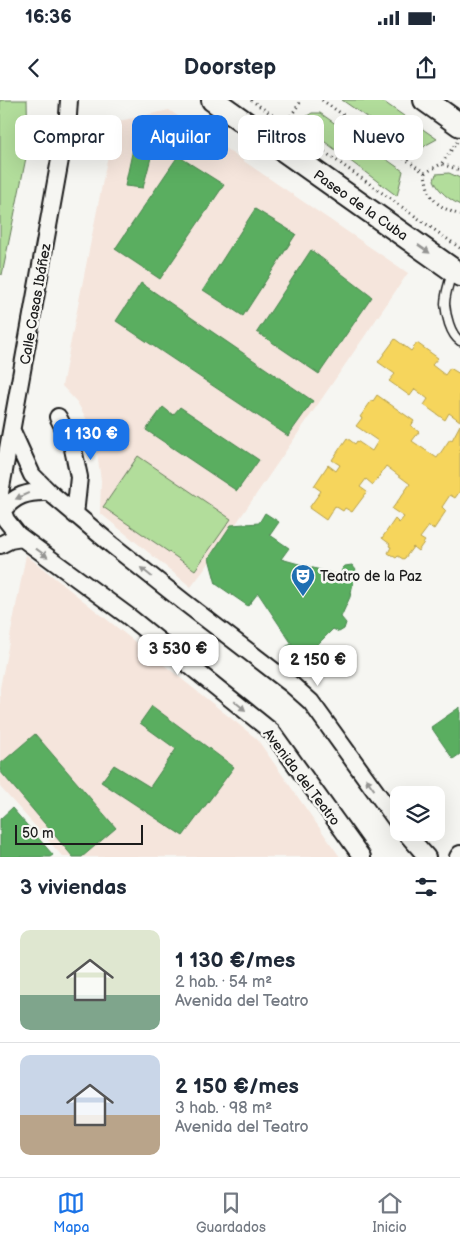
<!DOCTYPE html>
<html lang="es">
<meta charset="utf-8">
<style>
body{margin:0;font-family:"Balsamiq Sans",sans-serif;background:#f2f2f3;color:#1f2937;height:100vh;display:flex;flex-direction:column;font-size:19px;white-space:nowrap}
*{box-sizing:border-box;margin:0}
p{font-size:16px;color:#747a83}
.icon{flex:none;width:28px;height:28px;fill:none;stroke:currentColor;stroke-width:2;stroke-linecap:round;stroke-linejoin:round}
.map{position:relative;height:757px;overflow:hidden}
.sheet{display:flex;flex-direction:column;background:#fff;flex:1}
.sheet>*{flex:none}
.guide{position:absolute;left:15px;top:15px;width:430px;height:45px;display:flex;gap:10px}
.fabs{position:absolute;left:390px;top:686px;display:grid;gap:10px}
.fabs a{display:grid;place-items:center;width:55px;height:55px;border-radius:10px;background:#fff;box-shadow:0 5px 20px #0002;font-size:25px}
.scale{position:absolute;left:15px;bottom:12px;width:128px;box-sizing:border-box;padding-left:5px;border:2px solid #1c1c1c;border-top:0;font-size:14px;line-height:18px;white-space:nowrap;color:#1c1c1c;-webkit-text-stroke:4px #f6f6f2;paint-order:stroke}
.price{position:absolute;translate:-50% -42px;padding:0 11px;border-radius:10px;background:#fff;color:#222;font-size:16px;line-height:32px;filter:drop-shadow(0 1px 2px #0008)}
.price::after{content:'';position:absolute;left:50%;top:30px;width:15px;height:11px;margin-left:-8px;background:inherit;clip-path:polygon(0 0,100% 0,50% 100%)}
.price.active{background:#1a73e8;color:#fff}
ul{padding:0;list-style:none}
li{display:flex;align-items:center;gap:15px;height:125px;padding:0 20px}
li+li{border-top:1px solid #e0e1e3}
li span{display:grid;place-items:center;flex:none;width:140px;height:100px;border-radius:10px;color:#555}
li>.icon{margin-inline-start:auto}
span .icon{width:60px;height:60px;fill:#fffc;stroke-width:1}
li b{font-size:21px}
h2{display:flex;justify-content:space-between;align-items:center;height:60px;padding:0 20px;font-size:21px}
.chip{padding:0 18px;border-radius:10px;background:#fff;box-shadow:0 5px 20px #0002;font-size:18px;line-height:45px}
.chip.active{background:#1a73e8;color:#fff}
.status{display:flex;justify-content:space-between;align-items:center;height:35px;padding:0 25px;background:#fff;direction:ltr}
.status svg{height:14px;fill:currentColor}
header{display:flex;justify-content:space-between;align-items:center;height:65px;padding:0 20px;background:#fff;font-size:22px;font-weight:600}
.tabs{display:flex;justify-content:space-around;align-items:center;height:70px;border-top:1px solid #e0e1e3;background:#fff;font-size:14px;color:#747a83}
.tabs a{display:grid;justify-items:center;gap:2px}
.tabs .active{color:#1a73e8}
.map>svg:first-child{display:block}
.built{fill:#f5e5dc}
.green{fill:#b2dd9b;stroke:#677c5c}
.homes{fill:#f6d55c;stroke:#b59e49}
.public{fill:#5aae61;stroke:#47824c}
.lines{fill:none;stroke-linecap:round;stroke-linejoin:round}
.lane-casing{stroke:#1c1c1c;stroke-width:11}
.street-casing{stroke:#1c1c1c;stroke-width:20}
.secondary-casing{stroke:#1c1c1c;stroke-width:26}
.path{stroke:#1c1c1c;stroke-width:3;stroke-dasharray:1 4;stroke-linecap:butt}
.lane{stroke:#f6f6f2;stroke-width:8}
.street{stroke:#f6f6f2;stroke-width:16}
.secondary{stroke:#f6f6f2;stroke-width:22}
.oneway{fill:#949492}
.labels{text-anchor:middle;stroke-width:5;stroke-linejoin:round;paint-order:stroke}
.street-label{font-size:14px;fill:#1c1c1c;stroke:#f6f6f2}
.poi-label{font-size:14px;fill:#1c1c1c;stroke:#f6f6f2;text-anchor:start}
</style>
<div class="status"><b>16:36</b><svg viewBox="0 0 49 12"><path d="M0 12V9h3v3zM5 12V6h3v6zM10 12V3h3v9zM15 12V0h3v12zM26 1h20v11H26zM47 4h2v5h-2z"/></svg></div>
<header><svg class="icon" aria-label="back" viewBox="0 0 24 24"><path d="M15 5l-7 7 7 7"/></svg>Doorstep<svg class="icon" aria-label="share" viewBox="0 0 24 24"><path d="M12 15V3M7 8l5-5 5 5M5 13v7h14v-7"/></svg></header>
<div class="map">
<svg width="460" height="757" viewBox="0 0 460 757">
<rect width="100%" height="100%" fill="#f6f6f2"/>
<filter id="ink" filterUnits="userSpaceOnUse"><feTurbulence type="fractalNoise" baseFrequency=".02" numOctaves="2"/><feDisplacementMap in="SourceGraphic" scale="10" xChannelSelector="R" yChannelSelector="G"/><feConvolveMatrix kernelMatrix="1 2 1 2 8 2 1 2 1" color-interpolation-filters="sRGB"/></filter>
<g filter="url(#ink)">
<!-- built -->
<path class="built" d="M169 10 408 173 207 466 191 487 100 413 101 380 97 352 87 320 77 302 62 286 111 40 119 21Z
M26 455 257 639 340 757H63L0 687V588Z"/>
<!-- green -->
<path class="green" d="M0 0H27L28 48 2 175 0 173Z
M342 0H381L437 39 426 45 418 53Z
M312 13H320L403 71 397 96 301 24 307 16Z
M449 73 460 78V105C449 99 439 92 434 80L436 74Z
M138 356 231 419 195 470 103 407Z"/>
<!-- homes -->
<path class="homes" d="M395 239 411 251 417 243 438 258 432 265 445 275 450 268 460 274V321L449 313 445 320 424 305 428 299 415 289 410 296 389 281 395 274 378 262Z
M377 295 414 321 411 326 419 332 412 341 437 358 450 339 452 340 460 325V391L455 398 450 395 442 407 446 411 434 429 429 426 420 438 425 441 418 451 413 447 405 458 403 459 398 456 396 458 388 453 391 447 389 446 390 444 382 438 395 419 399 423 404 417 392 409 410 384 386 366 373 385 366 379 360 387 367 392 352 412 345 408 343 411 335 406 326 420 309 408 321 391 314 386 328 365 336 371 340 365 332 360 347 338 355 344 357 341 372 351 378 341 356 326 362 318 360 317 372 300 373 301Z"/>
<!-- public -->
<path class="public" d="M138 25 158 31 143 88 125 86Z
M178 56 224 85 160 179 115 149Z
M255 109 296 134 243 216 203 190Z
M311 150 372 197 319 274 257 232Z
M141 183 313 301 288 336 116 221Z
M163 307 173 315 180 307 259 360 237 391 146 330Z
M265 413 279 422 270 435 289 448 281 459 342 476V469L345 466 352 465 356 470 350 497 341 517 346 523 344 529 339 532 333 529 316 546 301 556 299 554 294 559 288 557 285 552 287 546 292 544 258 493 248 506 216 484 209 458 231 425 259 423Z
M152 606 234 667 183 736 101 682 114 665 150 687 176 649 140 623Z
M460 607V654L453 659 431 627Z
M35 634 116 728 82 757H73L0 671V664Z
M12 708 53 755 50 757H0V719Z"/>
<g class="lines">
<!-- lane casing -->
<g class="lane-casing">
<path id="lane" d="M452 171C450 181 445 193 445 204 446 215 450 234 460 241"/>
</g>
<!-- street casing -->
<g class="street-casing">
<path id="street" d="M58 317 72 344 79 377 75 415
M12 331 32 375 49 392 112 445 184 502 292 585 311 602 399 724
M0 393 68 15 69 0
M0 404 6 420 18 435 128 516 272 632 362 757
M0 413C15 395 27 391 49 392
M0 445 10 440 22 438
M405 732 427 757
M458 757 460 754"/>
</g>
<!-- secondary casing -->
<g class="secondary-casing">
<path id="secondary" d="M213 0 460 175
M425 0 460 25"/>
</g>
<!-- path -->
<path class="path" d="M251 0 460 148
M322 0 425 73C428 99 436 106 460 115
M285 24 302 0
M442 63 457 42
M425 73 441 64 460 70"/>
<!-- lane -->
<use href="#lane" class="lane"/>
<!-- street -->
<use href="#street" class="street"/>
<!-- secondary -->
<use href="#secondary" class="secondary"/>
</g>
<!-- one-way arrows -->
<defs><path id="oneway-solid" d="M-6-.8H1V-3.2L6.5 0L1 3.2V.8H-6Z" transform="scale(1.25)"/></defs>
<g class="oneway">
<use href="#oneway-solid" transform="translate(424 149) rotate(35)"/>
<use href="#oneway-solid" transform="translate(22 396) rotate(155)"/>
<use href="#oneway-solid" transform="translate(42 453) rotate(36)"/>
<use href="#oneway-solid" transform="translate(146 472) rotate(-141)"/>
<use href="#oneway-solid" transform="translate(240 606) rotate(39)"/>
<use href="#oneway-solid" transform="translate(370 684) rotate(-126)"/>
</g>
</g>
<!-- icons -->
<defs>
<g id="theatre-pin" transform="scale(1.25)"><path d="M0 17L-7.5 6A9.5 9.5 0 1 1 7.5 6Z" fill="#1f6fb2" stroke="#f6f6f2"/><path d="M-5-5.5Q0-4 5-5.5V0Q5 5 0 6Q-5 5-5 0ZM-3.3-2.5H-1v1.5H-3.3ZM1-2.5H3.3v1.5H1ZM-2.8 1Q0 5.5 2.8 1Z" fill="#fff"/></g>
</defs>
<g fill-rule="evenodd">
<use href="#theatre-pin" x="303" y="476"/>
</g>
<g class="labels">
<!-- street labels -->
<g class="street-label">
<text transform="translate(361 105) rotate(35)" y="5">Paseo de la Cuba</text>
<text transform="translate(35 204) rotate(-80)" y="5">Calle Casas Ibáñez</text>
<text transform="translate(302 677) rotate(53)" y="5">Avenida del Teatro</text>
</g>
<!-- poi labels -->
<g class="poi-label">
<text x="320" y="481">Teatro de la Paz</text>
</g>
</g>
</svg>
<div class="fabs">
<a><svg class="icon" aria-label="layers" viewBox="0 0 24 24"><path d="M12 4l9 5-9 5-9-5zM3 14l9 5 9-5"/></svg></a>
</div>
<div class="scale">50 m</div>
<b class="price active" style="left:91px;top:361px">1 130 €</b>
<b class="price" style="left:178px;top:576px">3 530 €</b>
<b class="price" style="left:318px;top:587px">2 150 €</b>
<div class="guide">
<a class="chip">Comprar</a>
<a class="chip active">Alquilar</a>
<a class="chip">Filtros</a>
<a class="chip">Nuevo</a>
</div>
</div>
<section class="sheet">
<h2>3 viviendas<svg class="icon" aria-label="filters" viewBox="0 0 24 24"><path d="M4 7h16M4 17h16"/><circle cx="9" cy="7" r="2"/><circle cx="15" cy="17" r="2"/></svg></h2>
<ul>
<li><span style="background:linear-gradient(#dfe7d0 65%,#7fa58c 0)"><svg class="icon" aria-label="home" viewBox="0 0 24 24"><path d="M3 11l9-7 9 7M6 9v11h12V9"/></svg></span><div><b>1 130 €/mes</b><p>2 hab. · 54 m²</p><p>Avenida del Teatro</p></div></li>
<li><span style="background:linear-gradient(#c9d6e8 60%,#b9a48a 0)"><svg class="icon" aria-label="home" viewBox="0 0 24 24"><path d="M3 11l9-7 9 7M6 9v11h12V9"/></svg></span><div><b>2 150 €/mes</b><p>3 hab. · 98 m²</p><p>Avenida del Teatro</p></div></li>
</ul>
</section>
<nav class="tabs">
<a class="active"><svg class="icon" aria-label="map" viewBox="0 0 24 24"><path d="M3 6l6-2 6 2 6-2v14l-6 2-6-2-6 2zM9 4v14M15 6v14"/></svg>Mapa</a>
<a><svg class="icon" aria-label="saved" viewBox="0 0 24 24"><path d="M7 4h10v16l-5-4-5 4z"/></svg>Guardados</a>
<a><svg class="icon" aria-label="home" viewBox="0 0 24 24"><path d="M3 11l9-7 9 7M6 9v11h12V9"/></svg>Inicio</a>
</nav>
